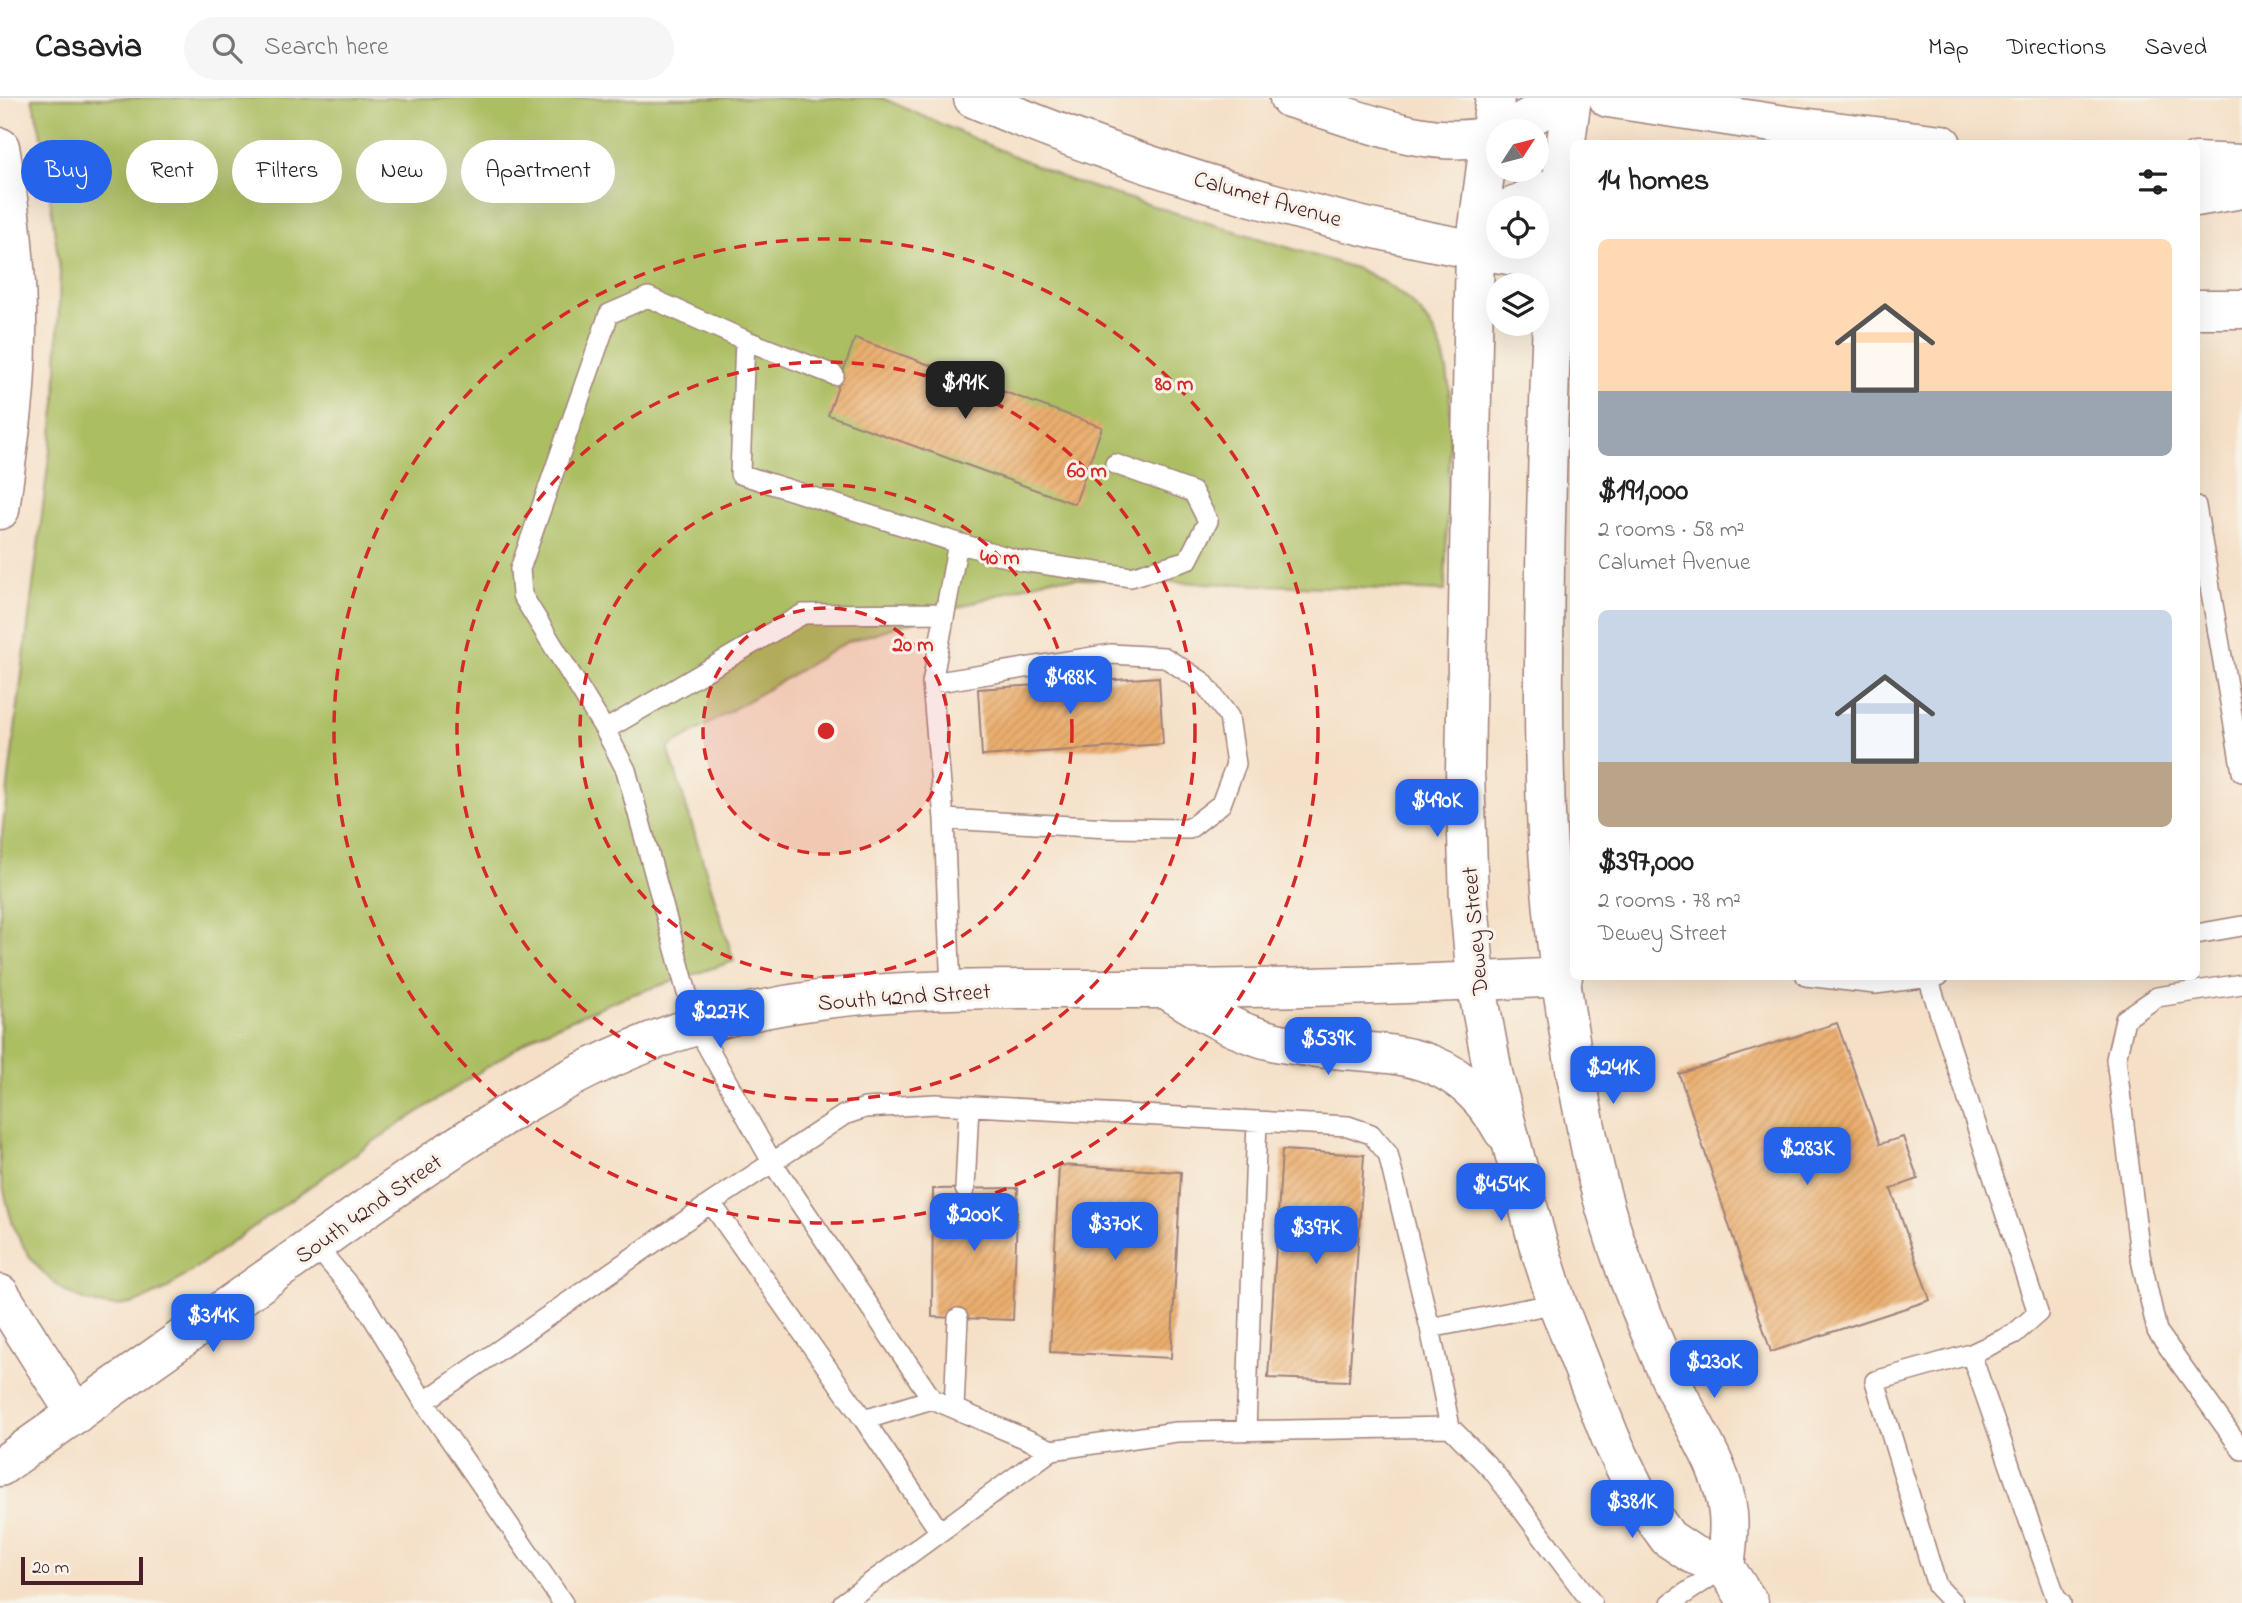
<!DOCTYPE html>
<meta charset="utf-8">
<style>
body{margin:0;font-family:"Indie Flower",sans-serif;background:#f6f6f6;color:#222;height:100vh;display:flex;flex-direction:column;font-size:26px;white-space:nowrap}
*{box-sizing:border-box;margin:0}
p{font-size:23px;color:#767676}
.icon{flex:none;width:38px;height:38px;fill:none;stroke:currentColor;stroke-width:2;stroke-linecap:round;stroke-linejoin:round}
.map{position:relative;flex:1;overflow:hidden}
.panel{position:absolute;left:1570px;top:42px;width:630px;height:840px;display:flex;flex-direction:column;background:#fff;border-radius:10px;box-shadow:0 7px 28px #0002}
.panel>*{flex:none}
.banner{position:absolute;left:21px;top:42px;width:665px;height:63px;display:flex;gap:14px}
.needle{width:46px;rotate:54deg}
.tools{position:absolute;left:1486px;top:21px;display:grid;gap:14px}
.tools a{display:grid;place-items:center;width:63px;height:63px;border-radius:50%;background:#fff;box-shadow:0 7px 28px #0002;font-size:35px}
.scale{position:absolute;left:21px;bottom:18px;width:122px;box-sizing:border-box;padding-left:7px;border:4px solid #4a1f2b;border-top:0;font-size:19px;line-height:24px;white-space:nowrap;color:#4a1f2b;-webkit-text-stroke:5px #f7f3e8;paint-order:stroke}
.price{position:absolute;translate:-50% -60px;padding:0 16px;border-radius:14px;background:#2563eb;color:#fff;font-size:23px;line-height:46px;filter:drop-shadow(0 2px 4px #0008)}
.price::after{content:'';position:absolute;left:50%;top:42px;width:21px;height:16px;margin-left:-10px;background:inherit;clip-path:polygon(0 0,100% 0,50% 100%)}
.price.active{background:#222;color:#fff}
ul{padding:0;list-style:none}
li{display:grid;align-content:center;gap:14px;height:371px;padding:0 28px}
li span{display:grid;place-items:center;height:217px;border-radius:10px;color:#555}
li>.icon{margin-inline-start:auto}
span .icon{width:126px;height:126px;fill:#fffc;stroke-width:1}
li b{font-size:30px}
h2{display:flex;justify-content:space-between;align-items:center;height:84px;padding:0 28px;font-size:30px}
.tag{padding:0 24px;border-radius:32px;background:#fff;box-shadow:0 7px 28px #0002;font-size:24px;line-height:63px}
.tag.active{background:#2563eb;color:#fff}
header{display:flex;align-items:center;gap:42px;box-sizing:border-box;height:98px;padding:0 35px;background:#fff;border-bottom:2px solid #e0e0e0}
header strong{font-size:33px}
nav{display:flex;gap:38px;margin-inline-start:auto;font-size:24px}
.search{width:490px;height:63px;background:#f6f6f6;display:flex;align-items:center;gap:18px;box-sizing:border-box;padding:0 24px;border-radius:38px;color:#767676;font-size:26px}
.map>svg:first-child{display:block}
.park{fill:#acbe62;stroke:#7b6e46;stroke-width:2}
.building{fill:url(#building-hatch)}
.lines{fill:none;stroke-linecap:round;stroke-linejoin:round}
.service-casing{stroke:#a08079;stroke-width:22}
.minor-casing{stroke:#a08079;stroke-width:41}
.tertiary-casing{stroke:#a08079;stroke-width:41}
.primary-casing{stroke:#a08079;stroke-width:41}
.service{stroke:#fff;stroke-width:19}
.minor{stroke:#fff;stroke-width:38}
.tertiary{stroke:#fff;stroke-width:38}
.primary{stroke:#fff;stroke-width:38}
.ring{fill:none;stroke:#d62828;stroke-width:3.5;stroke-dasharray:12 9}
.labels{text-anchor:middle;stroke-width:6;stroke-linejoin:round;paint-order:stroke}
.street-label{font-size:23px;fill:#4a1f2b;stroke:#f7f3e8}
.centre{fill:#d62828;stroke:#f7f3e8;stroke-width:3.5}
.ring-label{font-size:21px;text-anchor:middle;font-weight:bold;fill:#d62828;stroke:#f7f3e8;stroke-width:6;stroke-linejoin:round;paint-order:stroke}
</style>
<header>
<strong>Casavia</strong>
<div class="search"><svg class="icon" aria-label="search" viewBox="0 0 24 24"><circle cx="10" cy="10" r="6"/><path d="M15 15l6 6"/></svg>Search here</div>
<nav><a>Map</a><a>Directions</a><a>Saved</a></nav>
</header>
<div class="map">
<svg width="2242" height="1505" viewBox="0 0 2242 1505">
<defs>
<pattern id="building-hatch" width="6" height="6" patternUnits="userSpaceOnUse" patternTransform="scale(1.75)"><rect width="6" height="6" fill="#eaae6e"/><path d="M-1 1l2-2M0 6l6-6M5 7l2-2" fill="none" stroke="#ca955f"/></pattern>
</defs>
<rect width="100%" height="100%" fill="#f7f3e8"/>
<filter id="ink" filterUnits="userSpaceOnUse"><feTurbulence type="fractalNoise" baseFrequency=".0143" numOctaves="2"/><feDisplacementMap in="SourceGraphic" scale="14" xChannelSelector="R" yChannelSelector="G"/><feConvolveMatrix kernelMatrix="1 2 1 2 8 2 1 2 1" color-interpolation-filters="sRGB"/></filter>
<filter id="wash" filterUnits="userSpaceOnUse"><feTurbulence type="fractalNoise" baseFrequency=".00686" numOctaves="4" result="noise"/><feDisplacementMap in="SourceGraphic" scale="28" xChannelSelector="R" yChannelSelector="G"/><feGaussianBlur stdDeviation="1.57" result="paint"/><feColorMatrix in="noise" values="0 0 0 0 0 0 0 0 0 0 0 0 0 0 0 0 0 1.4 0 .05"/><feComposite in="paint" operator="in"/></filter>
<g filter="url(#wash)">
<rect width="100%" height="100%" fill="#f5e0c7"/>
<!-- park -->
<path class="park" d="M32 0H882L1069 82 1358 171C1454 216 1453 271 1449 365 1448 408 1446 450 1445 493L1051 480 847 544 668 650 734 863 619 901 536 937 368 1047 165 1192C154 1197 142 1204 130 1206 77 1217 28 1172 12 1123 7 1108 4 1091 0 1076V752L56 304 60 174 42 40Z"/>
<g id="blocks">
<!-- building -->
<path class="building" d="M855 240 1102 329 1075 406 828 317Z
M1159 579 1163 646 982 658 978 591Z
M1837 925 1880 1046 1903 1039 1918 1081 1891 1091 1930 1202 1771 1254 1679 976Z
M1282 1052 1364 1057 1349 1283 1268 1280Z
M1059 1067 1181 1074 1171 1260 1050 1254Z
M1018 1090 1013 1222 932 1219 933 1091Z"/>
</g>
</g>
<g filter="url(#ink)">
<use href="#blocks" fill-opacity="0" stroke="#a08079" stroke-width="2"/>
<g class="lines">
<!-- service casing -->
<g class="service-casing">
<path id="service" d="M745 242 834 277
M2196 408 2242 674
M958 445 1021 463 1131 479 1188 462 1208 423 1193 394 1115 366
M932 585 1111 556 1164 559 1203 584 1229 619 1236 666 1221 706 1189 731 1109 730 944 721
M605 632 803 516 945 515
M2196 836 2242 828
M1806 878 1875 886 1939 878
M1928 880 2038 1215 2014 1236 1971 1256 2056 1500 2061 1505
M2242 886 2157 899 2125 921 2116 961 2140 1157 2157 1233 2242 1352
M951 893 944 721 932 585 958 445 740 376 745 242 648 199 609 216 520 471 522 497 605 632 626 672 696 928 772 1064 932 1301 1052 1352 1176 1334 1450 1329 1430 1230 1557 1205
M965 1091 969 1008
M711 1105 864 1322 932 1301
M315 1147 364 1205 424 1304 711 1105 844 1017 865 1010 935 1006 1348 1028 1371 1036 1388 1056 1430 1230
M424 1304 563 1505
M954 1310 958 1220
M864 1322 940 1434
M1450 1329 1493 1373 1592 1505
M1246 1333 1257 1023
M843 1505 1052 1352
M1671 1505 1725 1469
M1953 1505 1937 1488 1875 1283 1971 1256"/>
</g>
<!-- minor casing -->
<g class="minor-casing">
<path id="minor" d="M0 49C14 128 21 210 15 290 12 330 5 371 0 412
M0 1196 76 1316"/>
</g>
<!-- tertiary casing -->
<g class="tertiary-casing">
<path id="tertiary" d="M1495 0 1475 152 1473 243 1465 672 1469 804 1476 883 1493 975 1537 1142 1557 1205 1611 1341 1640 1401 1668 1440 1692 1456 1725 1469 1749 1505
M1572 0C1553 126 1550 256 1547 383 1544 494 1542 604 1546 715 1551 829 1568 946 1592 1058 1608 1134 1638 1208 1669 1278 1688 1322 1724 1368 1728 1416 1730 1434 1727 1452 1725 1469
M1166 891C1200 913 1236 935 1276 944 1365 963 1447 933 1503 1033
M0 1369C109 1292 218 1215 327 1138 444 1056 558 970 696 928 843 883 1002 892 1154 891 1290 891 1427 886 1563 879"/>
</g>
<!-- primary casing -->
<g class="primary-casing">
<path id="primary" d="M973 0C1110 58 1261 106 1406 138 1462 151 1518 158 1573 168
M1289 0C1352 18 1432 57 1498 35
M1608 0 1785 27 1942 46
M1505 33 1564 0
M2196 64 2242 66
M2196 99 2242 91
M1510 110 1546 92 1573 91
M2196 211H2242"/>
</g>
<!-- service -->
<use href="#service" class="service"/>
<!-- minor -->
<use href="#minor" class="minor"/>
<!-- tertiary -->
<use href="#tertiary" class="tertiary"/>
<!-- primary -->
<use href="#primary" class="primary"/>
</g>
</g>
<!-- distance rings -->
<circle cx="826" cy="633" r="123" fill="#d62828" fill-opacity=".12"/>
<g class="ring">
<circle cx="826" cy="633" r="123"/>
<circle cx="826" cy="633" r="246"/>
<circle cx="826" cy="633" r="369"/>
<circle cx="826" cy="633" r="492"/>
</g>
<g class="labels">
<!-- street labels -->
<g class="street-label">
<text transform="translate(1268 100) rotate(16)" y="8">Calumet Avenue</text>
<text transform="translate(1474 833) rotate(-95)" y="8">Dewey Street</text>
<text transform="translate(904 898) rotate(-4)" y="8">South 42nd Street</text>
<text transform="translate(368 1110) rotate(-35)" y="8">South 42nd Street</text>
</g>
</g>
<circle cx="826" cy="633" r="10" class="centre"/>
<g class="ring-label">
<text x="1174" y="292">80 m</text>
<text x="1087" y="379">60 m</text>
<text x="1000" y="466">40 m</text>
<text x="913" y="553">20 m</text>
</g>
</svg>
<div class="tools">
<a><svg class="needle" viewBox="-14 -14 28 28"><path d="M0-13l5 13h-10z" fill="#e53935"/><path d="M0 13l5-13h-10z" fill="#767676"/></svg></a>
<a><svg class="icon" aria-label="locate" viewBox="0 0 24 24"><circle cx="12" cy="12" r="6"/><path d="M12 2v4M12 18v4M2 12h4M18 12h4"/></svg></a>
<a><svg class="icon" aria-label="layers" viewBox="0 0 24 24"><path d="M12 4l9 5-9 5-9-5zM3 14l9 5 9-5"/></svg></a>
</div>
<div class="scale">20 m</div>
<b class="price active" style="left:965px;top:323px">$191K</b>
<b class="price" style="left:1070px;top:618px">$488K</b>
<b class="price" style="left:1437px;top:741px">$490K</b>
<b class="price" style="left:720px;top:952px">$227K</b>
<b class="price" style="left:1328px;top:979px">$539K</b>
<b class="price" style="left:1613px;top:1008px">$241K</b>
<b class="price" style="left:1807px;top:1089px">$283K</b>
<b class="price" style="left:1501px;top:1125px">$454K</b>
<b class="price" style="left:974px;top:1155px">$200K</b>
<b class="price" style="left:1115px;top:1164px">$370K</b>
<b class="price" style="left:1316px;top:1168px">$397K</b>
<b class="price" style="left:213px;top:1256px">$314K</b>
<b class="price" style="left:1714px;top:1302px">$230K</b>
<b class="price" style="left:1632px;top:1442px">$381K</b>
<div class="banner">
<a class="tag active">Buy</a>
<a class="tag">Rent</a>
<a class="tag">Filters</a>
<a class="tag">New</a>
<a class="tag">Apartment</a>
</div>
<section class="panel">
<h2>14 homes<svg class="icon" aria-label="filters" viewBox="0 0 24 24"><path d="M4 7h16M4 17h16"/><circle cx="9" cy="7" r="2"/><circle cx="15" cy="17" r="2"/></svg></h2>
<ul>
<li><span style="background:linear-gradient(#ffd9b3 70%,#9aa5b1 0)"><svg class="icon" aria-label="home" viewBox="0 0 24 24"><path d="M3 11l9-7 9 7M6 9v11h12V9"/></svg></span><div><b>$191,000</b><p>2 rooms · 58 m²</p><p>Calumet Avenue</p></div></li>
<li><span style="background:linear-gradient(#c9d6e8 70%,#b9a48a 0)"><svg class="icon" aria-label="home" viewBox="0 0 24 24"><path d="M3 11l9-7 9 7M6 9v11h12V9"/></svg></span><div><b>$397,000</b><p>2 rooms · 78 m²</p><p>Dewey Street</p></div></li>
</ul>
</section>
</div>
